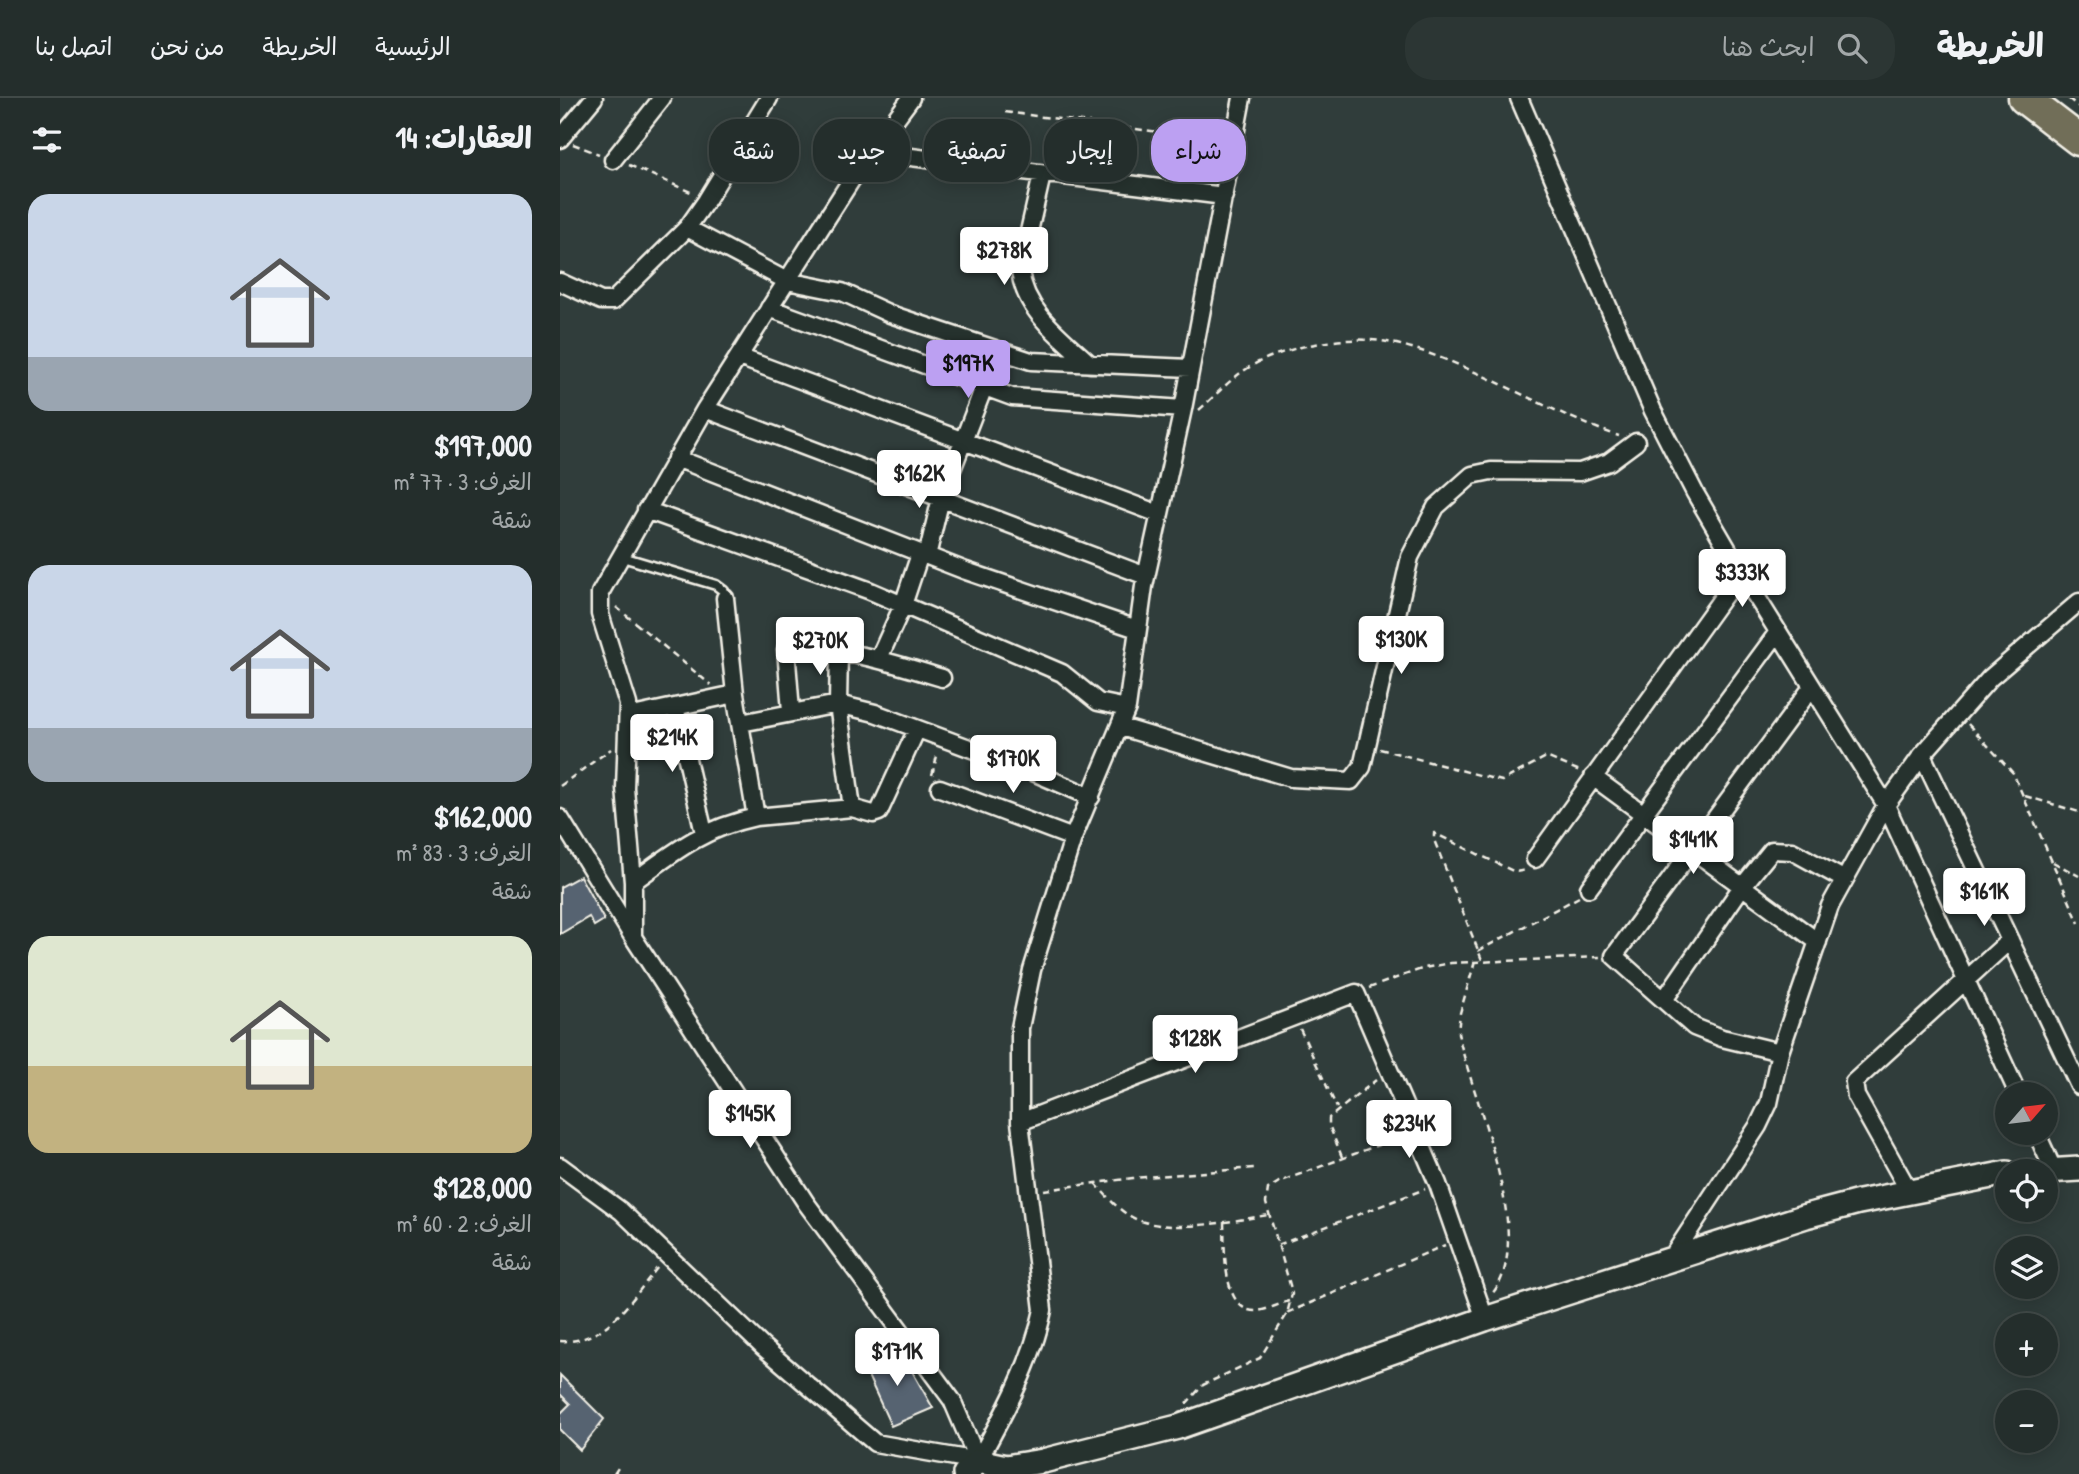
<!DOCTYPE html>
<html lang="ar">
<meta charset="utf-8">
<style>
body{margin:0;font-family:"Patrick Hand","Playpen Sans Arabic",sans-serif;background:#2c3634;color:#f1f3f6;direction:rtl;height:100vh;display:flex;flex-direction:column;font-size:26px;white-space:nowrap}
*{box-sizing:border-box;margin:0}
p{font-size:23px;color:#a3a8a9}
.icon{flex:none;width:38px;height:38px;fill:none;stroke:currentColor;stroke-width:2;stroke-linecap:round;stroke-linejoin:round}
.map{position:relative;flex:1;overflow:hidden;direction:ltr}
.details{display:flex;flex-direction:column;background:#242e2c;width:560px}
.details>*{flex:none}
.banner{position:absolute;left:21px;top:21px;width:665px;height:63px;direction:rtl;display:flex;gap:14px}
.needle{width:46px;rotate:62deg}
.fabs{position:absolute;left:1435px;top:984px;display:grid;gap:14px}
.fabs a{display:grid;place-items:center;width:63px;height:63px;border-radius:50%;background:#242e2c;box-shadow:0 4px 18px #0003,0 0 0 2px #414a48;font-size:35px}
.price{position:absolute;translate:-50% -60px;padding:0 16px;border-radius:7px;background:#fff;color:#222;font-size:23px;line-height:46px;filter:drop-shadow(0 2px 4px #0008)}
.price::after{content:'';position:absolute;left:50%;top:42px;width:21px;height:16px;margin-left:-10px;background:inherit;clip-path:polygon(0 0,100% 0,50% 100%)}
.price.on{background:#bca0f2;color:#111}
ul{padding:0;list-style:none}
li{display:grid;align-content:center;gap:14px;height:371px;padding:0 28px}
li span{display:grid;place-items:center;height:217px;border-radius:21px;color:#555}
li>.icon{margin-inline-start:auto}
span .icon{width:126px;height:126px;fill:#fffc;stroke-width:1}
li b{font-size:30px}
h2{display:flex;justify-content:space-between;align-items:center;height:84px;padding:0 28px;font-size:30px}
.chip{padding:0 24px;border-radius:28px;background:#242e2c;box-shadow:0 4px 18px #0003,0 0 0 2px #414a48;font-size:24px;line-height:63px}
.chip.on{background:#bca0f2;color:#111}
header{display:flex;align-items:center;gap:42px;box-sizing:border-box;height:98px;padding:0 35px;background:#242e2c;border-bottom:2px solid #414a48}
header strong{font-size:33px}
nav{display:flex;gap:38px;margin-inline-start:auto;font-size:24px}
.search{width:490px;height:63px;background:#2c3634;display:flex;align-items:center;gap:18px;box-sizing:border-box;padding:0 24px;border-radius:28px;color:#a3a8a9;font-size:26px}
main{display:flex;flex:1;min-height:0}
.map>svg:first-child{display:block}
.building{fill:#566471;stroke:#f4f1e8;stroke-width:2}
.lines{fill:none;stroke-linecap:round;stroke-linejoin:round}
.lane-casing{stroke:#f4f1e8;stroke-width:13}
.street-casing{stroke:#f4f1e8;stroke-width:21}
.secondary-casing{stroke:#f4f1e8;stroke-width:28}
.highway-casing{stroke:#f4f1e8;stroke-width:35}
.path{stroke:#f4f1e8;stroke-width:2.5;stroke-dasharray:7 5;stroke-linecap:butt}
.lane{stroke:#26332d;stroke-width:8}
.street{stroke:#26332d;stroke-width:16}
.secondary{stroke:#26332d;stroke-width:23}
.highway{stroke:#716e59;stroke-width:30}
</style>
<header>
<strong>الخريطة</strong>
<div class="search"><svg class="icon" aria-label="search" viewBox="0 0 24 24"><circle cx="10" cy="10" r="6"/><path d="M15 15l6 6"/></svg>ابحث هنا</div>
<nav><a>الرئيسية</a><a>الخريطة</a><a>من نحن</a><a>اتصل بنا</a></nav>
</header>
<main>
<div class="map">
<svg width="1519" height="1376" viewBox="0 0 1519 1376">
<rect width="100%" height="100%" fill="#303d3b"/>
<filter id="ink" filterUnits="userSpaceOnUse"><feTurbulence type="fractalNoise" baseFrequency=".0143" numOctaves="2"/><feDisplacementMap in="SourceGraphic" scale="14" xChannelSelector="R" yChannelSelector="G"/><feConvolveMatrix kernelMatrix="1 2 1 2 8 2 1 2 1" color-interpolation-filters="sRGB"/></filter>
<g filter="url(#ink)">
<!-- building -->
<path class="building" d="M20 778 44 822 34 828 29 819 0 836V789Z
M340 1252 373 1310 331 1328 304 1269Z
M0 1277 44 1321 20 1352 0 1332V1316L10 1306 0 1296Z"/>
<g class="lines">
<!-- lane casing -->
<g class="lane-casing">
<path id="lane" d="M59 458 156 487 164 493 165 500"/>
</g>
<!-- street casing -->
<g class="street-casing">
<path id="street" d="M959 0 1093 313 1135 395 1181 474 1326 707 1458 996
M0 41 34 0
M311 54 664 98
M53 62 102 0
M482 77 460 173C465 214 502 240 530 266
M127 130 146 103 209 0
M0 184 41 203H53L127 130 227 183 282 194 330 216 471 263 630 270
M209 210 452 299 623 311
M179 259 599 416
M145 311 586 478
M116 360 406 473 577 531
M86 412 308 492 502 575 538 604 567 610
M367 458 381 400 424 289
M319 560 343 507 360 456
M115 609 144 735
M231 613 226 551C280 548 330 564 382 580
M68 619 175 596
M181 625 278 606 315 615 471 673 531 699
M561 629 731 680 791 683 802 669 850 459 876 409 912 377 931 373 1020 374 1049 364 1076 344
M1362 657 1519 988
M1033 679 1258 844
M380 690 513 740
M292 710 313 716 319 714 357 631
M196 719 292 710 278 606 279 553
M0 720 73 839 246 1105 392 1302 418 1363
M975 761 1181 474
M73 784C115 753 144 730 196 719L175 596 165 500
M1029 790 1218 534
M73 839V784L65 690 68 606 40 516V495L145 311 299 70 351 0
M1104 902 1181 790 1212 752 1232 753 1283 781
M1220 954 1162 940 1134 929 1054 858 1252 589
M460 1024 796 895 878 1086 925 1221
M1476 1034 1494 1073
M0 1068 61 1113 203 1249 315 1345 418 1363
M1349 1093 1296 998 1294 984 1450 842
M1110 1162 1198 1028 1209 1005 1220 954 1270 808 1326 707 1362 657 1430 580 1519 504
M418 1363C444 1316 472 1265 483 1212L460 1024V930L472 872 513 740 567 610 584 488 623 311 682 0"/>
</g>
<!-- secondary casing -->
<g class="secondary-casing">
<path id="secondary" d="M1486 1073 1519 1071
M405 1376 418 1363 446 1369 483 1363 618 1329 925 1221 1246 1118 1299 1104 1447 1075"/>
</g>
<!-- highway casing -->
<g class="highway-casing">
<path id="highway" d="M1464 0 1519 42"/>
</g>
<!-- path -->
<path class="path" d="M1508 0 1519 9
M445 14 660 42
M13 46 39 56
M69 67 133 95
M639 312C655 298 670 281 688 270 724 248 790 235 832 245 910 262 982 313 1059 338
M56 509 151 587
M1408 626 1453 675 1519 825
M820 651 942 683 986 659 1020 673
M372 677 378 654
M0 688 51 651
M1465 698 1519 714
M1493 764 1519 778
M918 853 1019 799
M922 862 874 742V735L955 774 966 772
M915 863 900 915 898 935C911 998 979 1144 931 1197
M809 890 864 870 891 865 1040 859
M740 931 777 1010
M782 1059 769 1027V1020L816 982
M535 1085C546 1097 556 1110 570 1118 603 1138 671 1123 708 1117
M484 1092 573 1080 694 1070
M664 1124C665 1147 661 1215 697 1213 707 1212 719 1206 729 1203
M718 1147 865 1091
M727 1215 885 1147
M0 1243C47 1246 71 1201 98 1169
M626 1306 643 1287 700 1260 727 1216 732 1196 730 1187 706 1105 708 1091 719 1084 840 1039
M54 1376 58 1370"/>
<!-- lane -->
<use href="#lane" class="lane"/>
<!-- street -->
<use href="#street" class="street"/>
<!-- secondary -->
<use href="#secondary" class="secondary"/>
<!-- highway -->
<use href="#highway" class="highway"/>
</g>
</g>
</svg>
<div class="fabs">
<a><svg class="needle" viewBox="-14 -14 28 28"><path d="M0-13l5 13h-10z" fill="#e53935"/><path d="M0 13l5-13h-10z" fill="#a3a8a9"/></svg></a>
<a><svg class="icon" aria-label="locate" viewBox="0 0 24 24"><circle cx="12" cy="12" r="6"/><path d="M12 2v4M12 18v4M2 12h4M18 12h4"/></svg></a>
<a><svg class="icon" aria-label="layers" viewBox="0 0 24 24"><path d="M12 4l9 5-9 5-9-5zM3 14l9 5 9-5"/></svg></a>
<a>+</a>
<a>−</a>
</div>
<b class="price" style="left:444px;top:189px">$278K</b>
<b class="price on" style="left:408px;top:302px">$197K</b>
<b class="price" style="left:359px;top:412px">$162K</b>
<b class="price" style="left:1182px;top:511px">$333K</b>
<b class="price" style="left:841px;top:578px">$130K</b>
<b class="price" style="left:260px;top:579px">$270K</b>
<b class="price" style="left:112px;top:676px">$214K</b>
<b class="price" style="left:453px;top:697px">$170K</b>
<b class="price" style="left:1133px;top:778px">$141K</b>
<b class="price" style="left:1424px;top:830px">$161K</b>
<b class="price" style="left:635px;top:977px">$128K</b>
<b class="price" style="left:190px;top:1052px">$145K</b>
<b class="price" style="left:849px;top:1062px">$234K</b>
<b class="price" style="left:337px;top:1290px">$171K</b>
<div class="banner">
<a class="chip on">شراء</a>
<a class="chip">إيجار</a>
<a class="chip">تصفية</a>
<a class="chip">جديد</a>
<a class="chip">شقة</a>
</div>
</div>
<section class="details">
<h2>العقارات: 14<svg class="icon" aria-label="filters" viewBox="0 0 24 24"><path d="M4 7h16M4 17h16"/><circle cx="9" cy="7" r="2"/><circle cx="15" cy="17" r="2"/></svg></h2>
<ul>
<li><span style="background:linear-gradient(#c9d6e8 75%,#9aa5b1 0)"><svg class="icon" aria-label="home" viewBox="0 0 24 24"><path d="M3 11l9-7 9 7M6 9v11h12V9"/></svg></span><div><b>$197,000</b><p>الغرف: 3 · 77 m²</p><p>شقة</p></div></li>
<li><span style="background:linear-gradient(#c9d6e8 75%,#9aa5b1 0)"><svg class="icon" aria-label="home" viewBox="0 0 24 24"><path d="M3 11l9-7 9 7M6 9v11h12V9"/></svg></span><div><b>$162,000</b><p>الغرف: 3 · 83 m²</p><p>شقة</p></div></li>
<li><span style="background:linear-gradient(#dfe7d0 60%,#c2b280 0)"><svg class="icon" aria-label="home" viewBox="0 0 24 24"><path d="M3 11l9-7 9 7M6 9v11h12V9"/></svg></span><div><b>$128,000</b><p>الغرف: 2 · 60 m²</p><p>شقة</p></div></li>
</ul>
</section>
</main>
